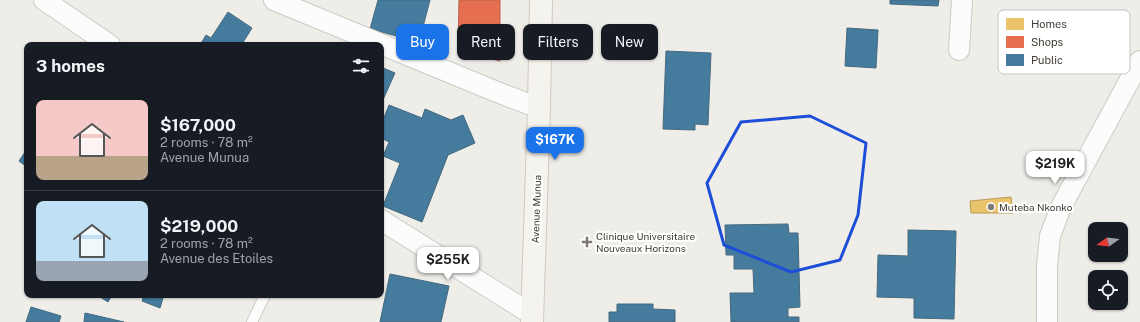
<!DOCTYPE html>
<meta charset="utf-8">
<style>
body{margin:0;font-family:"Public Sans",sans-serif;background:#242831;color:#f1f3f6;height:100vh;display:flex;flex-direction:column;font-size:15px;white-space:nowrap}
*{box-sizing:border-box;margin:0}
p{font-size:13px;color:#9ea1a6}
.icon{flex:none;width:22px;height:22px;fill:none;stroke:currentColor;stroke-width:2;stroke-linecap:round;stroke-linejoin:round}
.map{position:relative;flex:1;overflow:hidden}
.sheet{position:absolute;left:24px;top:42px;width:360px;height:256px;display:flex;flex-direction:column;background:#171b24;border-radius:8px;box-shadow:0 1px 3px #0004}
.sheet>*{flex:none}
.top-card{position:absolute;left:396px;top:24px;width:380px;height:36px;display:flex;gap:8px}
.needle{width:26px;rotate:256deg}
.tools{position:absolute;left:1088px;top:222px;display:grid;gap:8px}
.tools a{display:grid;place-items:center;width:40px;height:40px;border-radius:8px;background:#171b24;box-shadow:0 1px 3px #0004;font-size:20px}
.price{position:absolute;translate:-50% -34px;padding:0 9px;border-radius:8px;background:#fff;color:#222;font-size:13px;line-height:26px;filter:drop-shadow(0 1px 2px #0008)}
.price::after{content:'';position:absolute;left:50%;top:24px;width:12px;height:9px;margin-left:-6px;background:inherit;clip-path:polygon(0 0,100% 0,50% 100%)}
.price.active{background:#1a73e8;color:#fff}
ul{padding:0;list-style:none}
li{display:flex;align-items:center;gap:12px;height:100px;padding:0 12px}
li+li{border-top:1px solid #363941}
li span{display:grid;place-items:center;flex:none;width:112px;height:80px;border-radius:8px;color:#555}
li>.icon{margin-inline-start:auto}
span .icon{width:48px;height:48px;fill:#fffc;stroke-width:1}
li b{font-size:17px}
h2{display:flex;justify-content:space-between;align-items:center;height:48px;padding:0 12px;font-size:17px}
.tag{padding:0 14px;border-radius:8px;background:#171b24;box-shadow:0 1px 3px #0004;font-size:14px;line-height:36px}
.tag.active{background:#1a73e8;color:#fff}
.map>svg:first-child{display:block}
.homes{fill:#e9c46a;stroke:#b79c5a}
.shops{fill:#e76f51;stroke:#b66049}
.public{fill:#457b9d;stroke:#44697e}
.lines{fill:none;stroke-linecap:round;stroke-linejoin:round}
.service-casing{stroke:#cccac5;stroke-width:12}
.minor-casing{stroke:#cccac5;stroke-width:22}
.secondary-casing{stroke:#cdcabf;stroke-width:24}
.service{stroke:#fcfcfc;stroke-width:10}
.minor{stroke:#fcfcfc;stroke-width:20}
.secondary{stroke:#f5f3ed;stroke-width:22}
.marked{fill:none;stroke:#1d4ed8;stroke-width:3;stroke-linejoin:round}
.poi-dot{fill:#7f7b74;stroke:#fff;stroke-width:1.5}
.labels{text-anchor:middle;stroke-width:4;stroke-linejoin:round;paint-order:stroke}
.poi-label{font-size:10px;fill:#433e35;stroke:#fff;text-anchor:start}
.street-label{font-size:10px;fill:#433e35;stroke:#fff}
.key{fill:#fff;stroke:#c7c5c2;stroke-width:1}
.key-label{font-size:11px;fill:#433e35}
</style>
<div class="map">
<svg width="1140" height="322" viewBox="0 0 1140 322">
<rect width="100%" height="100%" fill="#eeede8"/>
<!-- homes -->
<path class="homes" d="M1011 197 1013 213H971L970 201Z"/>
<!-- shops -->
<path class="shops" d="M459 0H500V61L458 50Z"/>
<!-- public -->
<path class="public" d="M378 0H430L419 42 370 29Z
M890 0H939L938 6 890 4Z
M228 12 252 28 242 44 243 45H200L206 35 211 38Z
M847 28 878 30 876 68 845 66Z
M666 51 711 53 708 125 695 124V130L663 129Z
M381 67 395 73 382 102 381 101Z
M389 105 422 118 425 109 451 120 463 115 475 143 448 155 422 222 383 206 400 163 383 156 389 142 381 138V125Z
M27 149V167L19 161Z
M788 224 789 233H798L800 307 788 308V317H799V322H731L730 293H754L753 269H734V255H726L725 225Z
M908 230 956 231 954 319 914 318V298L877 297 878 255 908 256Z
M390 274 449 286 441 322H380Z
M97 295H112L108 302Z
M144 295H164L160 308 142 301Z
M617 304H653V309L675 310V322H609V312H617Z
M31 307 61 316 59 322H26Z
M85 313 124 322H84Z"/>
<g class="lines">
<!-- service casing -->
<g class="service-casing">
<path id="service" d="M252 322 265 295"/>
</g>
<!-- minor casing -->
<g class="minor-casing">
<path id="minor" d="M44 0 110 45
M274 0 497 92 539 108
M959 50 962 0
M381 220 533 315
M1047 322V265L1050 236 1061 207 1140 61"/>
</g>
<!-- secondary casing -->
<g class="secondary-casing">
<path id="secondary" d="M532 322 539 108 541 0"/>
</g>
<!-- service -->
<use href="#service" class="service"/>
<!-- minor -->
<use href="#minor" class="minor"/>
<!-- secondary -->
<use href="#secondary" class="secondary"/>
</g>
<!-- marked area -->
<path class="marked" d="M810 116 866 143 858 215 840 260 791 272 724 245 707 183 741 122Z"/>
<!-- markers -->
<g class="poi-dot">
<circle cx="991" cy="207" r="4"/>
<path d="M585 236h4v4h4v4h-4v4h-4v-4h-4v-4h4z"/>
</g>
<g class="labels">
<!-- poi labels -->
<g class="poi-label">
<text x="999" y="211">Muteba Nkonko</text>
<text x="596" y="240">Clinique Universitaire<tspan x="596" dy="12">Nouveaux Horizons</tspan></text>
</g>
<!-- street labels -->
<g class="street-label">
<text transform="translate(536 209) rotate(-88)" y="4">Avenue Munua</text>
</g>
</g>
<!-- legend -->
<rect x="998" y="10" width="132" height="64" rx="6" class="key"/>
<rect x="1006" y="18" width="18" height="12" fill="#e9c46a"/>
<rect x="1006" y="36" width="18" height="12" fill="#e76f51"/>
<rect x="1006" y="54" width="18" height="12" fill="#457b9d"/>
<g class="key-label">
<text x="1031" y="28">Homes</text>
<text x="1031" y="46">Shops</text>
<text x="1031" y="64">Public</text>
</g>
</svg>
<div class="tools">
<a><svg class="needle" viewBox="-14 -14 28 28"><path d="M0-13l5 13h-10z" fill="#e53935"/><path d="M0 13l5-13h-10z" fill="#9ea1a6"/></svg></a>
<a><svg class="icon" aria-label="locate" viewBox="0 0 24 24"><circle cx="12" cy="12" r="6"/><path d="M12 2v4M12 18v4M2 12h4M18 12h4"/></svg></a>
</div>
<b class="price active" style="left:555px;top:161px">$167K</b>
<b class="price" style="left:1055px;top:185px">$219K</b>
<b class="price" style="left:448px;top:281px">$255K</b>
<div class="top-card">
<a class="tag active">Buy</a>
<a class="tag">Rent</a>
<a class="tag">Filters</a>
<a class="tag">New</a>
</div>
<section class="sheet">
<h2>3 homes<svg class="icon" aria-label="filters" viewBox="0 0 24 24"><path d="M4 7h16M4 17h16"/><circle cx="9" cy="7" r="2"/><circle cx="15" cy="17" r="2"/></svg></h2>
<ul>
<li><span style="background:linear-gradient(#f6c9c9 70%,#b9a48a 0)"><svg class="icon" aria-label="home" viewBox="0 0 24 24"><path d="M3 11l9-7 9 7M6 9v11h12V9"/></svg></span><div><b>$167,000</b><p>2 rooms · 78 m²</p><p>Avenue Munua</p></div></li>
<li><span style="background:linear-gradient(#bfe0f5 75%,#9aa5b1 0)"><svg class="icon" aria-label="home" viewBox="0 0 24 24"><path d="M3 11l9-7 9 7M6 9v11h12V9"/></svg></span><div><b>$219,000</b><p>2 rooms · 78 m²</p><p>Avenue des Etoiles</p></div></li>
</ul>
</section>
</div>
